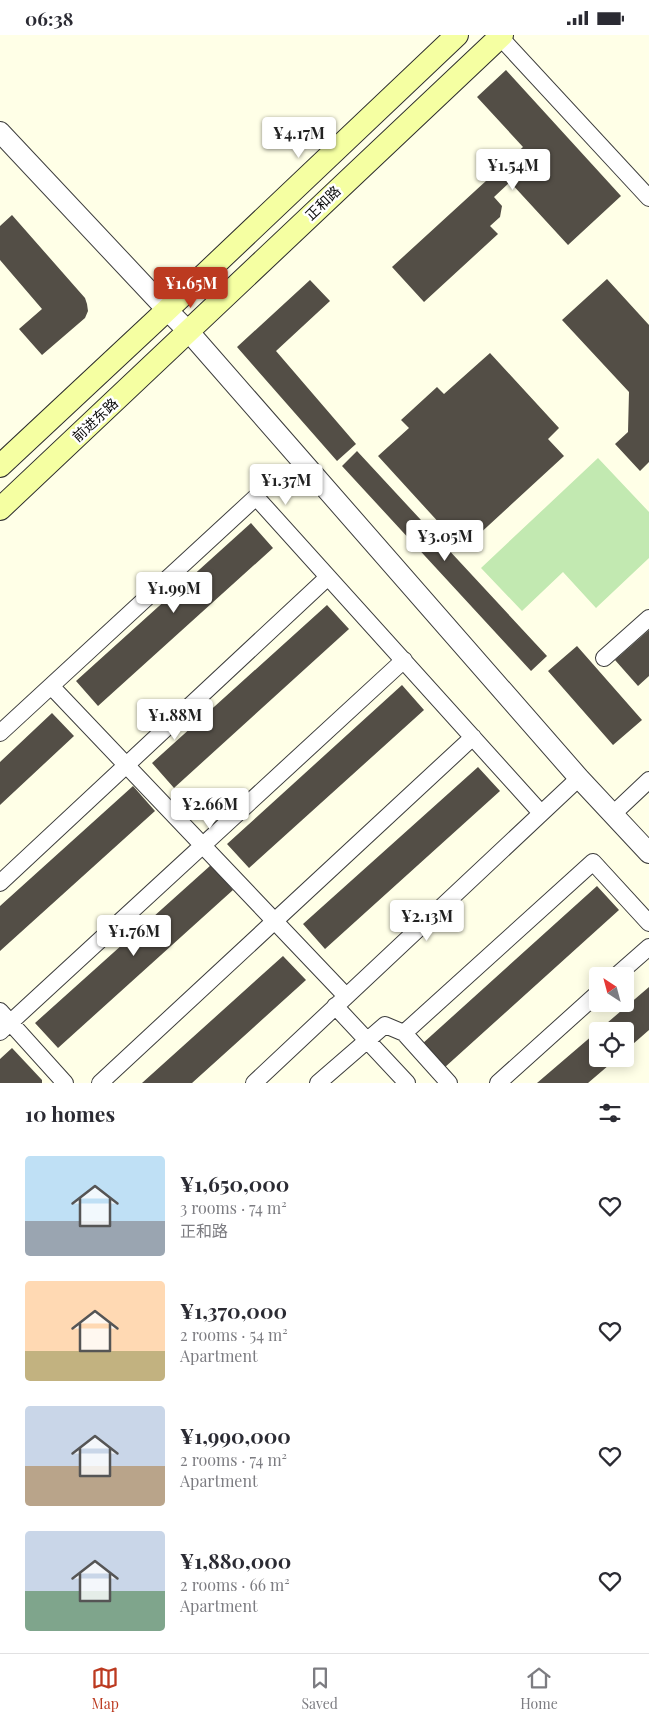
<!DOCTYPE html>
<meta charset="utf-8">
<style>
body{margin:0;font-family:"Playfair Display","Noto Sans SC",serif;background:#f7f7f7;color:#2b2b33;height:100vh;display:flex;flex-direction:column;font-size:19px;white-space:nowrap}
*{box-sizing:border-box;margin:0}
p{font-size:16px;color:#7c7c81}
.icon{flex:none;width:28px;height:28px;fill:none;stroke:currentColor;stroke-width:2;stroke-linecap:round;stroke-linejoin:round}
.map{position:relative;height:1048px;overflow:hidden}
.details{display:flex;flex-direction:column;background:#fff;flex:1}
.details>*{flex:none}
.needle{width:32px;rotate:324deg}
.tools{position:absolute;left:589px;top:932px;display:grid;gap:10px}
.tools a{display:grid;place-items:center;width:45px;height:45px;border-radius:5px;background:#fff;box-shadow:0 2px 12px #0003;font-size:25px}
.price{position:absolute;translate:-50% -42px;padding:0 11px;border-radius:5px;background:#fff;color:#222;font-size:16px;line-height:32px;filter:drop-shadow(0 1px 2px #0008)}
.price::after{content:'';position:absolute;left:50%;top:30px;width:15px;height:11px;margin-left:-8px;background:inherit;clip-path:polygon(0 0,100% 0,50% 100%)}
.price.current{background:#bc3a20;color:#fff}
ul{padding:0;list-style:none}
li{display:flex;align-items:center;gap:15px;height:125px;padding:0 25px}
li span{display:grid;place-items:center;flex:none;width:140px;height:100px;border-radius:5px;color:#555}
li>.icon{margin-inline-start:auto}
span .icon{width:60px;height:60px;fill:#fffc;stroke-width:1}
li b{font-size:21px}
h2{display:flex;justify-content:space-between;align-items:center;height:60px;padding:0 25px;font-size:21px}
.status{display:flex;justify-content:space-between;align-items:center;height:35px;padding:0 25px;background:#fff;direction:ltr}
.status svg{height:14px;fill:currentColor}
.tab-bar{display:flex;justify-content:space-around;align-items:center;height:70px;border-top:1px solid #e1e1e2;background:#fff;font-size:14px;color:#7c7c81}
.tab-bar a{display:grid;justify-items:center;gap:2px}
.tab-bar .current{color:#bc3a20}
.map>svg:first-child{display:block}
.green{fill:#c2e9b1}
.building{fill:#534e46}
.lines{fill:none;stroke-linecap:round;stroke-linejoin:round}
.minor-casing{stroke:#3d3d3d;stroke-width:18}
.tertiary-casing{stroke:#3d3d3d;stroke-width:22}
.secondary-casing{stroke:#2c2c2c;stroke-width:24}
.minor{stroke:#fff;stroke-width:16}
.tertiary{stroke:#fff;stroke-width:20}
.secondary{stroke:#f5ffa2;stroke-width:22}
.labels{text-anchor:middle;stroke-width:5;stroke-linejoin:round;paint-order:stroke}
.street-label{font-size:14px;fill:#0a0a0a;stroke:#fff}
</style>
<div class="status"><b>06:38</b><svg viewBox="0 0 49 12"><path d="M0 12V9h3v3zM5 12V6h3v6zM10 12V3h3v9zM15 12V0h3v12zM26 1h20v11H26zM47 4h2v5h-2z"/></svg></div>
<div class="map">
<svg width="649" height="1048" viewBox="0 0 649 1048">
<rect width="100%" height="100%" fill="#ffffe7"/>
<!-- green -->
<path class="green" d="M598 423 649 477V523L596 573 563 537 522 576 481 533Z"/>
<!-- building -->
<path class="building" d="M506 35 621 161 568 210 510 147 494 162 502 171 500 182 490 191 498 199 424 267 392 232 523 112 477 62Z
M12 180 85 263 87 269 88 276 85 283 42 320 19 294 42 274 0 225V191Z
M607 244 649 290V427L640 436 615 409 628 397 629 357 562 285Z
M310 245 330 266 276 316 356 409 337 426 237 312Z
M490 318 559 393 548 404 564 421 463 514 378 421 409 393 401 385 437 352 444 359Z
M357 416 547 621 531 636 342 431Z
M251 488 273 513 98 671 76 646Z
M327 570 349 594 174 753 152 728Z
M649 595V641L638 651 615 625Z
M577 611 642 685 613 710 548 636Z
M402 650 424 675 249 833 227 809Z
M52 678 74 701 0 770V727Z
M478 732 500 756 325 914 303 889Z
M133 751 155 776 0 916V871Z
M211 830 233 855 58 1013 35 988Z
M597 851 619 875 444 1033 422 1009Z
M283 921 306 945 192 1048H142Z
M649 952V995L625 1016V996H598V1024H616L588 1048H537Z
M12 1013 42 1045V1048H0V1024Z"/>
<g class="lines">
<!-- minor casing -->
<g class="minor-casing">
<path id="minor" d="M500 2 649 163
M604 623 649 583
M51 651 346 961
M0 698 256 462 541 778
M613 779 649 745
M0 848 328 542
M616 941 649 912
M335 971 407 1048
M0 976 65 1048
M0 997 404 625
M404 998 449 1048
M100 1048 473 702
M254 1048 579 743
M318 1048 385 990 404 998 593 827 649 888
M498 1048 598 958"/>
</g>
<!-- tertiary casing -->
<g class="tertiary-casing">
<path id="tertiary" d="M0 97 167 275 189 297 579 743 649 818"/>
</g>
<!-- secondary casing -->
<g class="secondary-casing">
<path id="secondary" d="M0 431 167 275 457 0
M0 474 502 0"/>
</g>
<!-- minor -->
<use href="#minor" class="minor"/>
<!-- tertiary -->
<use href="#tertiary" class="tertiary"/>
<!-- secondary -->
<use href="#secondary" class="secondary"/>
</g>
<g class="labels">
<!-- street labels -->
<g class="street-label">
<text transform="translate(323 168) rotate(-44)" y="5">正和路</text>
<text transform="translate(95 385) rotate(-43)" y="5">前进东路</text>
</g>
</g>
</svg>
<div class="tools">
<a><svg class="needle" viewBox="-14 -14 28 28"><path d="M0-13l5 13h-10z" fill="#e53935"/><path d="M0 13l5-13h-10z" fill="#7c7c81"/></svg></a>
<a><svg class="icon" aria-label="locate" viewBox="0 0 24 24"><circle cx="12" cy="12" r="6"/><path d="M12 2v4M12 18v4M2 12h4M18 12h4"/></svg></a>
</div>
<b class="price" style="left:299px;top:124px">¥4.17M</b>
<b class="price" style="left:513px;top:156px">¥1.54M</b>
<b class="price current" style="left:191px;top:274px">¥1.65M</b>
<b class="price" style="left:286px;top:471px">¥1.37M</b>
<b class="price" style="left:445px;top:527px">¥3.05M</b>
<b class="price" style="left:174px;top:579px">¥1.99M</b>
<b class="price" style="left:175px;top:706px">¥1.88M</b>
<b class="price" style="left:210px;top:795px">¥2.66M</b>
<b class="price" style="left:427px;top:907px">¥2.13M</b>
<b class="price" style="left:134px;top:922px">¥1.76M</b>
</div>
<section class="details">
<h2>10 homes<svg class="icon" aria-label="filters" viewBox="0 0 24 24"><path d="M4 7h16M4 17h16"/><circle cx="9" cy="7" r="2"/><circle cx="15" cy="17" r="2"/></svg></h2>
<ul>
<li><span style="background:linear-gradient(#bfe0f5 65%,#9aa5b1 0)"><svg class="icon" aria-label="home" viewBox="0 0 24 24"><path d="M3 11l9-7 9 7M6 9v11h12V9"/></svg></span><div><b>¥1,650,000</b><p>3 rooms · 74 m²</p><p>正和路</p></div><svg class="icon" aria-label="heart" viewBox="0 0 24 24"><path d="M12 20l-8-8c-3-5 5-10 8-4 3-6 11-1 8 4z"/></svg></li>
<li><span style="background:linear-gradient(#ffd9b3 70%,#c2b280 0)"><svg class="icon" aria-label="home" viewBox="0 0 24 24"><path d="M3 11l9-7 9 7M6 9v11h12V9"/></svg></span><div><b>¥1,370,000</b><p>2 rooms · 54 m²</p><p>Apartment</p></div><svg class="icon" aria-label="heart" viewBox="0 0 24 24"><path d="M12 20l-8-8c-3-5 5-10 8-4 3-6 11-1 8 4z"/></svg></li>
<li><span style="background:linear-gradient(#c9d6e8 60%,#b9a48a 0)"><svg class="icon" aria-label="home" viewBox="0 0 24 24"><path d="M3 11l9-7 9 7M6 9v11h12V9"/></svg></span><div><b>¥1,990,000</b><p>2 rooms · 74 m²</p><p>Apartment</p></div><svg class="icon" aria-label="heart" viewBox="0 0 24 24"><path d="M12 20l-8-8c-3-5 5-10 8-4 3-6 11-1 8 4z"/></svg></li>
<li><span style="background:linear-gradient(#c9d6e8 60%,#7fa58c 0)"><svg class="icon" aria-label="home" viewBox="0 0 24 24"><path d="M3 11l9-7 9 7M6 9v11h12V9"/></svg></span><div><b>¥1,880,000</b><p>2 rooms · 66 m²</p><p>Apartment</p></div><svg class="icon" aria-label="heart" viewBox="0 0 24 24"><path d="M12 20l-8-8c-3-5 5-10 8-4 3-6 11-1 8 4z"/></svg></li>
</ul>
</section>
<nav class="tab-bar">
<a class="current"><svg class="icon" aria-label="map" viewBox="0 0 24 24"><path d="M3 6l6-2 6 2 6-2v14l-6 2-6-2-6 2zM9 4v14M15 6v14"/></svg>Map</a>
<a><svg class="icon" aria-label="saved" viewBox="0 0 24 24"><path d="M7 4h10v16l-5-4-5 4z"/></svg>Saved</a>
<a><svg class="icon" aria-label="home" viewBox="0 0 24 24"><path d="M3 11l9-7 9 7M6 9v11h12V9"/></svg>Home</a>
</nav>
